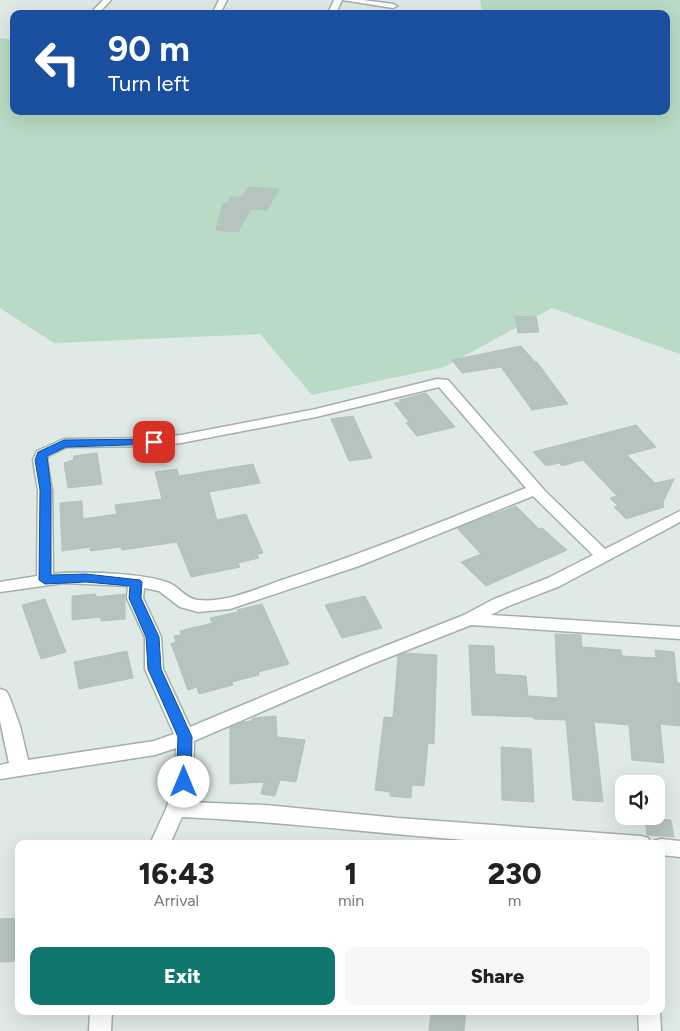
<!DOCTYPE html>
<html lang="en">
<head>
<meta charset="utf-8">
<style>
  :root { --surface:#fff; --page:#f6f6f6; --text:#222; --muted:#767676; --accent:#0f766e }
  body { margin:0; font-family:Figtree,sans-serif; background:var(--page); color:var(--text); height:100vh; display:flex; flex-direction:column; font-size:19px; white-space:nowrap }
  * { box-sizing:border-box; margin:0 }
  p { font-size:16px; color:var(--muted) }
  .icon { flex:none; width:28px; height:28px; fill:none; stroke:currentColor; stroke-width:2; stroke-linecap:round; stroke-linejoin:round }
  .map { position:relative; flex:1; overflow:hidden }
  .details { position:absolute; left:15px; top:840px; width:650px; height:175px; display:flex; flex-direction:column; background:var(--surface); border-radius:10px; box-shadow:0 5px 20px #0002 }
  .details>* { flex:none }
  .banner { position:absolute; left:10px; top:10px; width:660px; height:105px; border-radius:10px; box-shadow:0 5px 20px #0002; background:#1a4fa0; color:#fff; overflow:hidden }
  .buttons { position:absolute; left:615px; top:775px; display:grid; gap:10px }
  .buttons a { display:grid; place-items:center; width:50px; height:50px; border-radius:10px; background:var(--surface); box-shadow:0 5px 20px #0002; font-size:25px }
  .pin { position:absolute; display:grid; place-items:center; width:42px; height:42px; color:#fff; margin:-21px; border-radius:10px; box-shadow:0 2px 8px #0006 }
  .me { position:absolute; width:55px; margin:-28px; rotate:0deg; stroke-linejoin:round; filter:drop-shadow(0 0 4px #0008) }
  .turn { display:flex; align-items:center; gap:18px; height:105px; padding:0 15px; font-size:22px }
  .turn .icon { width:65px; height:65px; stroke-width:2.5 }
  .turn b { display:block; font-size:35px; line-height:42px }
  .eta { display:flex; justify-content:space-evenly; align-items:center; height:85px; text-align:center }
  .eta b { font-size:30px; font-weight:800; line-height:35px }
  .action { display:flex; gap:10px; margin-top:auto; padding:10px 15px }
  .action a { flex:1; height:58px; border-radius:10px; background:var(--accent); color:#fff; font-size:20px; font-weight:800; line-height:58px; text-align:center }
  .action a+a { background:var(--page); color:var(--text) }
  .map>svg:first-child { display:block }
  .green { fill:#b9dac4 }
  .building { fill:#b5c4bf; stroke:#b2c2bd }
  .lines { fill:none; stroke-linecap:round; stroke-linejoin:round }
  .street-casing { stroke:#a2b0ac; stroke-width:3 }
  .street { fill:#fff; fill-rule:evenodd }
  .route { fill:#1a73e8; stroke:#114b97 }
</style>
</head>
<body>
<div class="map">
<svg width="680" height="1031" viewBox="0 0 680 1031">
  <rect width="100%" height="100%" fill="#dfe9e5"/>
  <polygon class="green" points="480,0 680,0 680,354 552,308 444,367 312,395 260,334 54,343 0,308 0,38 14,40 14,111 666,111 666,14 483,14"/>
  <g class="building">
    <polygon points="249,187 279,189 267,210 251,209 238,232 216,230 223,203 229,203 230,197 241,197"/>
    <polygon points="515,316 536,317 539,332 518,333"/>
    <polygon points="521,346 535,362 537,362 568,404 532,410 501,367 462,373 452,360"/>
    <polygon points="426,393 455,427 417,436 406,423 409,422 394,403 401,402 399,400"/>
    <polygon points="353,416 372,458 349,461 331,419"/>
    <polygon points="636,425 656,447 627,455 655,483 674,479 663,502 664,507 626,519 614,507 618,506 610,498 617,496 583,460 562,466 559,463 546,466 533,452"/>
    <polygon points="97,453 102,484 68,488 64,463 73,460 74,456"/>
    <polygon points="253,464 260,483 209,492 217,520 246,514 263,553 257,554 259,558 238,563 240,567 191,577 177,542 122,550 121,547 90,551 90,547 62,551 60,503 82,501 83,519 117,514 115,505 162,499 155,472 177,469 179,476"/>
    <polygon points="516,506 539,529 542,528 567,550 486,586 461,562 481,554 457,528"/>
    <polygon points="96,594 96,597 125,594 125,619 101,621 101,617 72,620 72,596"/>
    <polygon points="365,596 382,628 342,638 325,605"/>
    <polygon points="45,599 66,652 41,659 22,605"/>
    <polygon points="262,604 289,664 258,672 259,675 232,682 233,685 199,694 197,687 188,690 171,644 176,642 174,636 181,635 180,631 212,623 210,618 238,612 237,610"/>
    <polygon points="555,634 581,635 582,647 621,650 622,656 656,658 655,650 674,652 677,683 680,683 680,726 660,724 664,763 632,760 629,725 594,722 603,802 573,800 566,720 534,719 534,717 472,715 469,645 494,646 495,674 526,676 528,696 558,698"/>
    <polygon points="127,651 133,678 79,689 74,662"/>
    <polygon points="405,653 437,655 434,744 428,743 424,786 412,785 411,798 390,796 390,792 375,790 384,717 393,718 398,656"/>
    <polygon points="276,716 277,737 305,740 296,782 280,780 275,796 261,794 264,782 230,784 230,727 243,722 251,721 253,718"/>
    <polygon points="501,747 531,749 534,802 502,800"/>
    <polygon points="645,818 671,820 674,837 647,835"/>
    <polygon points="19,918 19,961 0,962 0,919"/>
    <polygon points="431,1011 466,1011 464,1031 429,1031"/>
  </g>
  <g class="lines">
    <defs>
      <g id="street">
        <polygon points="103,0 111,0 98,14 90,14"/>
        <polygon points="219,0 227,0 220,14 212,14"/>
        <polygon points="334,0 363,0 393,4 397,6 393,8 342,0 337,11 333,13 329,11"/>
        <path d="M437 379 448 380 545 491 605 549 680 511V522L560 586 506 607 491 615 680 627V639L471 625 372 664 194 741 193 782 188 802 265 805 398 818 641 836 648 838 651 844C609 844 567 846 526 844 411 838 297 822 182 817L170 844H150L166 809 175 782 176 748 155 755 0 779V765L9 763 0 721V689L6 691 9 696 20 726 28 760 154 741 174 734 145 669V637L127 598 128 586 64 583 0 592V582L37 576 38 490 33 460 37 451 64 439 154 438 181 435 316 409ZM439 387 526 488C446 520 367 552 285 579 258 588 227 603 198 600 186 599 179 587 169 583 147 573 78 571 53 574L52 490 47 460 48 456 67 447 154 446 181 443 316 417ZM533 496 593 555 548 578 494 599 464 615 360 656 190 727 163 669 161 637 143 598 144 588 159 591 180 607 198 612 230 609 359 566Z"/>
        <polygon points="661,839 680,841 680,857 661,855 661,844 653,844 654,841"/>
        <polygon points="90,1011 112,1011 111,1031 89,1031"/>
        <polygon points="638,1011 660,1011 661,1031 639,1031"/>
      </g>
    </defs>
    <use href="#street" class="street-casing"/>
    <use href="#street" class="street"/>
  </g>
  <polygon class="route" points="154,439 159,442 158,444 66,447 47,456 51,490 51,575 86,574 140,580 142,582 141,598 159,637 161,669 192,737 191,782 189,787 184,788 179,787 176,782 178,737 148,669 146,637 129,598 130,586 86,582 45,584 39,580 40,490 35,460 38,452 64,440"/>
</svg>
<div class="buttons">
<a><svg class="icon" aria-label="sound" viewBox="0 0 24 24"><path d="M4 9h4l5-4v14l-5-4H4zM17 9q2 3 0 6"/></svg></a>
</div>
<div class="pin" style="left:154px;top:442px;background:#d93025"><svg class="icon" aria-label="arrive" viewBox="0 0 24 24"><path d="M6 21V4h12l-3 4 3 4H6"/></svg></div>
<svg class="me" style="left:184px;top:782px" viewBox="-20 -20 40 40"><circle r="19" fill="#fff"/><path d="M0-13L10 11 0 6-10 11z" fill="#1a73e8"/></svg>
<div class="banner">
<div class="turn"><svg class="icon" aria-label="left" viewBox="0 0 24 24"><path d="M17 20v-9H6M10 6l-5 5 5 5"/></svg><div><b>90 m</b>Turn left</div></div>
</div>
<section class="details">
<div class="eta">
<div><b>16:43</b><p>Arrival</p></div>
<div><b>1</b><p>min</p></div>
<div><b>230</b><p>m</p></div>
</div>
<div class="action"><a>Exit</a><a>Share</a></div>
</section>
</div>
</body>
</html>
